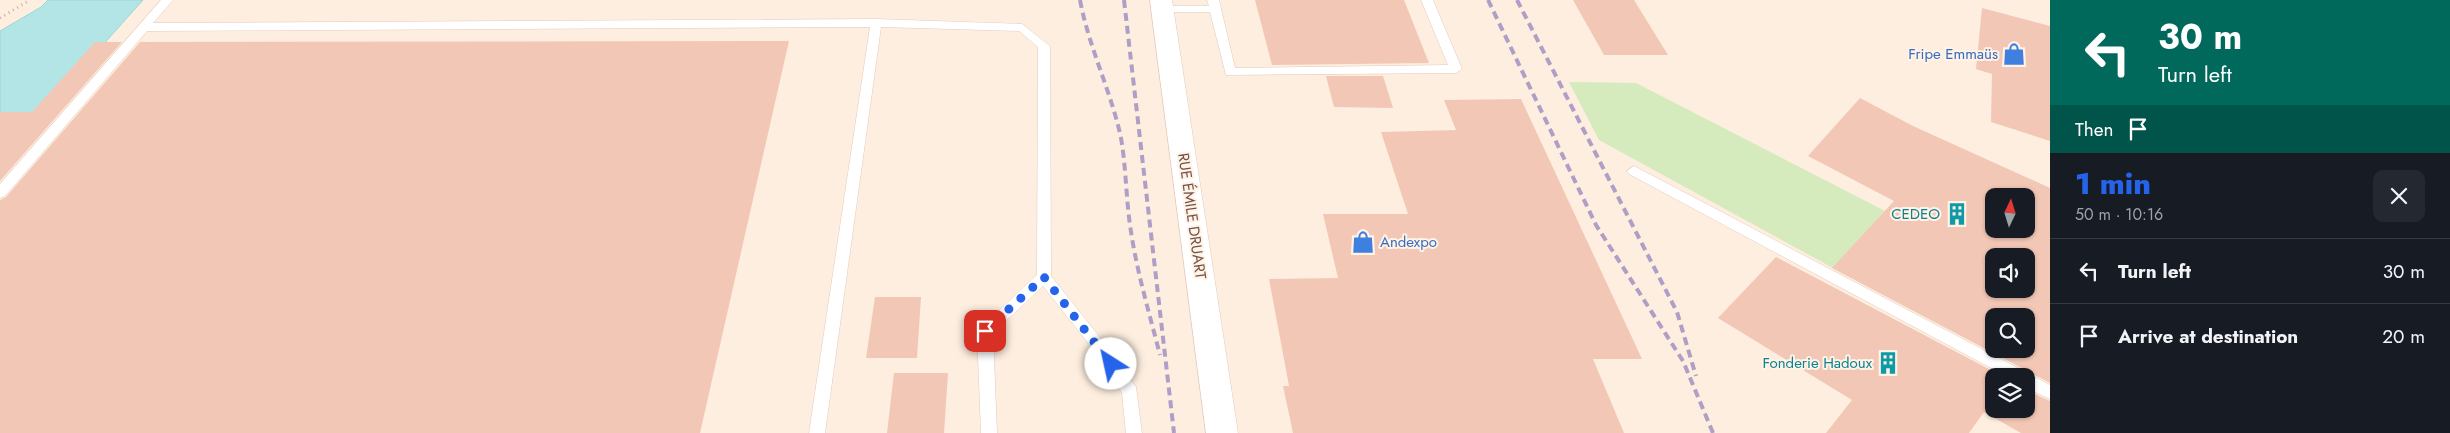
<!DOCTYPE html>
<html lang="en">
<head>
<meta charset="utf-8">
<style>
  :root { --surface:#171b24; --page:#242831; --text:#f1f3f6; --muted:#9ea1a6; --line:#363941; --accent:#2563eb }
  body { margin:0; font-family:Jost,sans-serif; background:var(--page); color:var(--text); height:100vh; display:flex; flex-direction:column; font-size:19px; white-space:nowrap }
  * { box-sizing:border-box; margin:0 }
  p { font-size:16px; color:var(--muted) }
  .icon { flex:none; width:28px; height:28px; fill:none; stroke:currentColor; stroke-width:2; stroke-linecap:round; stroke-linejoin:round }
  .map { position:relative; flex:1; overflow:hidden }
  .sheet { display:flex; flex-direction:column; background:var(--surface); width:400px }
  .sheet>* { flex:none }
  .banner { background:#00695c; color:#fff; overflow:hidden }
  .needle { width:32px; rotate:4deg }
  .controls { position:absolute; left:1985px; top:188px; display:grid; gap:10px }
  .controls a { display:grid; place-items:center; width:50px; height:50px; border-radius:10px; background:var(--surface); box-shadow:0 1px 4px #0004; font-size:25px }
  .pin { position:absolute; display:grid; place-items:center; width:42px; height:42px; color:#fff; margin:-21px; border-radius:10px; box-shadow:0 2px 8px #0006 }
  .me { position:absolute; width:55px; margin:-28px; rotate:325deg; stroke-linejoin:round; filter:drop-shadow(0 0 4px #0008) }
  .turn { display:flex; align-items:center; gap:18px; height:105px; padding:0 25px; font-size:22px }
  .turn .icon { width:65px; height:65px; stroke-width:2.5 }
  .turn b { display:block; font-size:35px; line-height:42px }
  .then { display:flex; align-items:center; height:48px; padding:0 25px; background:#0003; gap:10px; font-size:19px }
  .round { display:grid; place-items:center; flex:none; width:52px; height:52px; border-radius:10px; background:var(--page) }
  .overview { display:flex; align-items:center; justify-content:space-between; height:85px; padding:0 25px }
  h1 { font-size:30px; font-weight:800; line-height:38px; color:var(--accent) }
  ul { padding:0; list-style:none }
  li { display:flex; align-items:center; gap:15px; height:65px; padding:0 25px; border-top:1px solid var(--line) }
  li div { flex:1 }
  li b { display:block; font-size:19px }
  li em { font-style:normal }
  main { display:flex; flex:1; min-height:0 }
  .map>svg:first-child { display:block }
  .green { fill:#d5eabd }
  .water { fill:#b3e5e7; stroke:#99d7d9 }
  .building { fill:#f3c7b5; fill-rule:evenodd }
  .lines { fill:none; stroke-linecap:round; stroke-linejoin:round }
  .service-casing { stroke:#e3cabe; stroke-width:1 }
  .minor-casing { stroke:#e3cabe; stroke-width:1 }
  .path { stroke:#d8aa99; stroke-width:3; stroke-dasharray:1 4; stroke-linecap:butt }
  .service { fill:#fff; fill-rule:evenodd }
  .minor { fill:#fff; fill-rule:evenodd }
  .rail { stroke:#af9ec6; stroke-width:4; stroke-dasharray:8 5; stroke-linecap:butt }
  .route { stroke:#2563eb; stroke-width:9; stroke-dasharray:0 16.2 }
  .labels { text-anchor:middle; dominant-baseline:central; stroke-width:4; stroke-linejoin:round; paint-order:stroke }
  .shop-label { font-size:15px; fill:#366cbe; stroke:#fff2e6; text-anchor:end }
  .culture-label { font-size:15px; fill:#0d838f; stroke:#fff2e6; text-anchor:end }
  .street-label { font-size:15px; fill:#745146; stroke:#fff2e6 }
</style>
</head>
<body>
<main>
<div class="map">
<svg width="2050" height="433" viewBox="0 0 2050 433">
  <rect width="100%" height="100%" fill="#fdeedf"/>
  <polygon class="green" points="1569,82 1636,83 1885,211 1833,268 1599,140"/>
  <polygon class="water" points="48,0 143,0 0,160 0,31 41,7"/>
  <g class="building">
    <polygon points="1255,0 1404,0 1429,63 1272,65"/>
    <polygon points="1573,0 1634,0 1668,55 1604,55"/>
    <polygon points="1982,8 2050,26 2050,141 1991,122 1992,74 1976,69"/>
    <polygon points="789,41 700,433 0,433 0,200 6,197 140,42"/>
    <polygon points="95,42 122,42 0,181 0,112 32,112"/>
    <polygon points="1326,76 1383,76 1393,108 1334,107"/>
    <path d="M1860 98 1913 126 2050 188V383L1832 268 1894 201 1808 156ZM1994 196H2026V229H1994ZM1994 256H2026V289H1994ZM1994 316H2026V349H1994Z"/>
    <polygon points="1521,99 1642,359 1593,359 1624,433 1293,433 1283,386 1289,386 1269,279 1338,278 1323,214 1408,214 1381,132 1456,130 1444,100"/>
    <polygon points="1776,257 2002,376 1994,376 1994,409 2026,409 2026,390 2050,401 2050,433 2021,433 1984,412 1969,433 1826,433 1852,400 1718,318"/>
    <polygon points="875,297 921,297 917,358 866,358"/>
    <polygon points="894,373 948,373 944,433 887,433"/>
  </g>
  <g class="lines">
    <defs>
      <g id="service">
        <polygon points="161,0 173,0 153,23 876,19 1022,24 1050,46 1051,276 1106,345 1136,387 1142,433 1126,433 1122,393 1096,353 1043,286 993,333 997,433 981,433 977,331 1037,275 1038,47 1019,31 881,27 825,433 809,433 870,27 147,31 5,196 0,198 0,184"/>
        <polygon points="1207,0 1219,0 1235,68 1448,65 1421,0 1433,0 1462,69 1456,73 1226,75 1210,12 1162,12 1156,9 1162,6 1209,6"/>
        <polygon points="1634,166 2050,385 2050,399 2026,388 2026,376 2006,376 1629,174 1627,171"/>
      </g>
      <polygon id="minor" points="1150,0 1172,0 1238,433 1206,433"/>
    </defs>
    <use href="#service" class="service-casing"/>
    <use href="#minor" class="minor-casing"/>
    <polyline class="path" points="0,18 30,0"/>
    <use href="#service" class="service"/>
    <use href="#minor" class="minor"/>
    <g class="rail">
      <path d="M1080 0C1089 48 1111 91 1121 138 1126 167 1126 197 1130 225 1136 269 1149 312 1160 355"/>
      <polyline points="1124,0 1174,433"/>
      <polyline points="1488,0 1596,225 1683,361 1713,433"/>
      <polyline points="1517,0 1677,312 1696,376"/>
    </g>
  </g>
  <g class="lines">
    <polyline class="route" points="985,331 1044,277 1111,364"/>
  </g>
  <defs>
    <symbol id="shop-bare" viewBox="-9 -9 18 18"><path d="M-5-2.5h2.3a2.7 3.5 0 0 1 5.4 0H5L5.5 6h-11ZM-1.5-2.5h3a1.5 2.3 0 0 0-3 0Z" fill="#3f7fe0" stroke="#fff2e6" stroke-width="2.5" paint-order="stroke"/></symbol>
    <symbol id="building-bare" viewBox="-9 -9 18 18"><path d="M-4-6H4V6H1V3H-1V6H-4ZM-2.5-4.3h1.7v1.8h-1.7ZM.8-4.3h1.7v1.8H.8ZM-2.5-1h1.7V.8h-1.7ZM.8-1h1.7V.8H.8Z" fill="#0f9aa8" stroke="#fff2e6" stroke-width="2.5" paint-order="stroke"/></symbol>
  </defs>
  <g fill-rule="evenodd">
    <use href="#shop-bare" x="1998" y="38" width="32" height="32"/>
    <use href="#building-bare" x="1941" y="198" width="32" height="32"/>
    <use href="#shop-bare" x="1347" y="226" width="32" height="32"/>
    <use href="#building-bare" x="1872" y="347" width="32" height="32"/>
  </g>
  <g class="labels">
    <g class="shop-label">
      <text x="1998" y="54">Fripe Emmaüs</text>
      <text x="1380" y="242" text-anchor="start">Andexpo</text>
    </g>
    <g class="culture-label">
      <text x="1940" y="214">CEDEO</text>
      <text x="1872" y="363">Fonderie Hadoux</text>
    </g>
    <g class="street-label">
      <text transform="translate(1192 216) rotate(82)">RUE ÉMILE DRUART</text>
    </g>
  </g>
</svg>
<div class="controls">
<a><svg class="needle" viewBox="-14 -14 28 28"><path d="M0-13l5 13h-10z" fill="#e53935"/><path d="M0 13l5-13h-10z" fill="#9ea1a6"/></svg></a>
<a><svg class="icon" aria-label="sound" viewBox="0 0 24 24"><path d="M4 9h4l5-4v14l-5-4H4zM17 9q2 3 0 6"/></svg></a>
<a><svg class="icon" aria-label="search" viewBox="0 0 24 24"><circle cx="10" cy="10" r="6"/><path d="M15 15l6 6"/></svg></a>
<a><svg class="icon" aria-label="layers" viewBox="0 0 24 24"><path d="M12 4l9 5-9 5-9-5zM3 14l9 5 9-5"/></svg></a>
</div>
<div class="pin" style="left:985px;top:331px;background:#d93025"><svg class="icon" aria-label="arrive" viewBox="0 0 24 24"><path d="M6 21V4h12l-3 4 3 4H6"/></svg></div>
<svg class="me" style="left:1111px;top:364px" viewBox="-20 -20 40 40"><circle r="19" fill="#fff"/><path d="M0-13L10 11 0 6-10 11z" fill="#2563eb"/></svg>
</div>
<section class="sheet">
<div class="banner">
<div class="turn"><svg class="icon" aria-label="left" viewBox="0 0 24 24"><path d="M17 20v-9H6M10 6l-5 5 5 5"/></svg><div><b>30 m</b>Turn left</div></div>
<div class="then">Then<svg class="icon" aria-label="arrive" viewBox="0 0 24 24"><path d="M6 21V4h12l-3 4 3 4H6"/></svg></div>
</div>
<div class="overview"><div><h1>1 min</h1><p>50 m · 10:16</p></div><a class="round"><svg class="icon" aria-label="close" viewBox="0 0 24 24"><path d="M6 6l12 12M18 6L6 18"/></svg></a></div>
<ul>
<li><svg class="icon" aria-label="left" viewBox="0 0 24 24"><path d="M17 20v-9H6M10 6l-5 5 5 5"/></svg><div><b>Turn left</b></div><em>30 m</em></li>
<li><svg class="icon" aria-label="arrive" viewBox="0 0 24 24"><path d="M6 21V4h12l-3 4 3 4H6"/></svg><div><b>Arrive at destination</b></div><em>20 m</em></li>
</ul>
</section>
</main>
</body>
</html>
